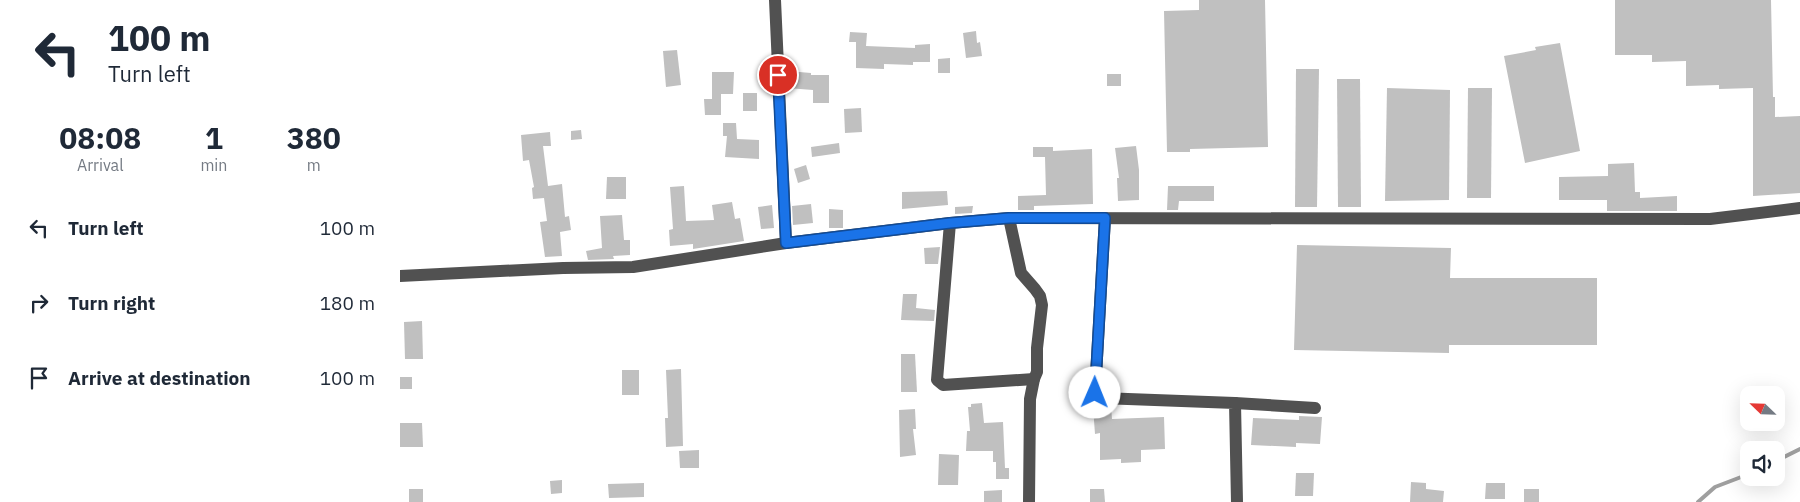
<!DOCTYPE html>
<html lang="en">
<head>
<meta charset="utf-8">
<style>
  :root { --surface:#fff; --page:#f2f2f3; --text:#1f2937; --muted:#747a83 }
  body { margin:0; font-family:"IBM Plex Sans",sans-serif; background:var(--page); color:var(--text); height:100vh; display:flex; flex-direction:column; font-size:19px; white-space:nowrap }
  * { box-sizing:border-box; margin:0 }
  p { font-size:16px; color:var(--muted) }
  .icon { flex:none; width:28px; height:28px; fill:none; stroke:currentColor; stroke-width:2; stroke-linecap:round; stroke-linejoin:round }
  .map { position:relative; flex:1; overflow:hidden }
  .drawer { display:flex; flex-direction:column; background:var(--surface); width:400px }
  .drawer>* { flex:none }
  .hud { background:#fff; color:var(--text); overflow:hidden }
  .needle { width:32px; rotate:293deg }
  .controls { position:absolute; left:1340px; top:386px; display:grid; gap:10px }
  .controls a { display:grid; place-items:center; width:45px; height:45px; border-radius:10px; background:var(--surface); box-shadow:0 5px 20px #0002; font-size:25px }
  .pin { position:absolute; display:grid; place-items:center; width:42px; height:42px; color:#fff; margin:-21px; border:2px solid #fff; border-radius:50%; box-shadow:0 1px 5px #0007 }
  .me { position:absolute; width:55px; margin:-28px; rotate:1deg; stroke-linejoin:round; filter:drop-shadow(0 0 4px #0008) }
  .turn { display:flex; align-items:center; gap:18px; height:105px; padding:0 25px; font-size:22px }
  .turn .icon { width:65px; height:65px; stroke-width:2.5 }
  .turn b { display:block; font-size:35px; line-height:42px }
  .eta { display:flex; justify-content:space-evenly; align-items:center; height:85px; text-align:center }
  .eta b { font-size:30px; font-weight:800; line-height:35px }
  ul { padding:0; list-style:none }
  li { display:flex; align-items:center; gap:15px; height:75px; padding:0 25px }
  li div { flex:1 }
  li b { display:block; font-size:19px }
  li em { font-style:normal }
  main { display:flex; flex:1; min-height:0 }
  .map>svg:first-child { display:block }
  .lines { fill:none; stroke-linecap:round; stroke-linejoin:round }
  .stream { stroke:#9f9f9f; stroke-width:4 }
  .building { fill:#c0c0c0 }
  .minor { stroke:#515151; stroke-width:12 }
  .route-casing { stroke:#114b97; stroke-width:12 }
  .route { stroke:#1a73e8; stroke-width:9 }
</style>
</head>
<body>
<main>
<section class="drawer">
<div class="hud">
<div class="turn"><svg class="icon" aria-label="left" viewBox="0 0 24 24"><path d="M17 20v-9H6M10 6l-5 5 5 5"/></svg><div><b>100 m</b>Turn left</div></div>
</div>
<div class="eta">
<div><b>08:08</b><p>Arrival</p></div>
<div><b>1</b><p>min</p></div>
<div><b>380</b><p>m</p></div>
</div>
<ul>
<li><svg class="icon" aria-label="left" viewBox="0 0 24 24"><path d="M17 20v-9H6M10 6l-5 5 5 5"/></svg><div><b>Turn left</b></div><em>100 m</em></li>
<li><svg class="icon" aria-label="right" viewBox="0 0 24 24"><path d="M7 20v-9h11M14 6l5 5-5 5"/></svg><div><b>Turn right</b></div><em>180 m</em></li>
<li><svg class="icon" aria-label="arrive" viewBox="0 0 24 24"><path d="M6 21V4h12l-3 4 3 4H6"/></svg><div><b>Arrive at destination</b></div><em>100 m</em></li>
</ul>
</section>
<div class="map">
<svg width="1400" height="502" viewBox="0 0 1400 502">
  <rect width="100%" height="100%" fill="#fff"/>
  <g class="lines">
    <g class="stream">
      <polyline points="1376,461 1400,449"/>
      <polyline points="1298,502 1315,487 1349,474"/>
    </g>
  </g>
  <g class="building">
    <polygon points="799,0 865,0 868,147 790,149 790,152 767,152 764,11 799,10"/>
    <polygon points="1215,0 1371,0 1373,97 1375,97 1375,117 1400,116 1400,193 1353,196 1353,88 1319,89 1319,85 1286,86 1286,61 1252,62 1252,55 1215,55"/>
    <polygon points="576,31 577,43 580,42 582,56 566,58 563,33"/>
    <polygon points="450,32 467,33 466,46 515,48 515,45 530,44 530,62 513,62 513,65 484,64 484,69 456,68 456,42 449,42"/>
    <polygon points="1160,43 1180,151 1125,163 1104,56 1136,50 1135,47"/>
    <polygon points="277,50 281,85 266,87 263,51"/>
    <polygon points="550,58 550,73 538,73 538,59"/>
    <polygon points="896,69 919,69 917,207 895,207"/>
    <polygon points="388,71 411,73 411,75 429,75 429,103 413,103 413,90 387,88"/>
    <polygon points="312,72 334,72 333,94 321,94 321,115 305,115 304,99 312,99"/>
    <rect x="707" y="74" width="14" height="12"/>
    <polygon points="937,79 960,79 961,207 938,207"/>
    <polygon points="987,88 1050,90 1049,200 985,201"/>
    <polygon points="1068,88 1092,88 1091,198 1067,198"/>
    <rect x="343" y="93" width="14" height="18"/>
    <polygon points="461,108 462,132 445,133 444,109"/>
    <polygon points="323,123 336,123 337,139 359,140 359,159 325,157 327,136 323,136"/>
    <polygon points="181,130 182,139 171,140 171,131"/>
    <polygon points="150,132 151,146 143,146 148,186 162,184 165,217 169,216 171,230 160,232 162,256 145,257 140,222 147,221 144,198 133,199 132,188 134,187 129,160 123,161 121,135"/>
    <polygon points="439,143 440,153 412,157 411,147"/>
    <polygon points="736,146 739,170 739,200 718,201 717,178 719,178 715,148"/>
    <polygon points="633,147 653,147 653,151 692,149 693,204 634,206 634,210 618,210 618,196 646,195 645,157 633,157"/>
    <polygon points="1234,163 1235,192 1240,192 1240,198 1277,196 1277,211 1207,211 1207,200 1159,200 1159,177 1208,176 1208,164"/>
    <polygon points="406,165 410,179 398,183 394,169"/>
    <polygon points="207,177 226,177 226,199 206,199"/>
    <polygon points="284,186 286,221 314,220 312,205 332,202 335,219 340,218 344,241 293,249 293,244 270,246 269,230 273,229 270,187"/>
    <polygon points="768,186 814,186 814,201 779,201 778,210 767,210"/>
    <polygon points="547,191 548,205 502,209 502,192"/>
    <polygon points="411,204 413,223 393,225 392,206"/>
    <polygon points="372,205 374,228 361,229 358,207"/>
    <polygon points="573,206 572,213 555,214 555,207"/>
    <polygon points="429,209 443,210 443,228 429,228"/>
    <polygon points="222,215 224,240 230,240 230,255 213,256 214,259 188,260 186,251 202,248 200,216"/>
    <polygon points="897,245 1051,248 1050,278 1197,278 1197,345 1049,345 1049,353 894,350"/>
    <polygon points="540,247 538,264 525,264 524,248"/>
    <polygon points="503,294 517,294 516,308 535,310 534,321 501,320"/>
    <polygon points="22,321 23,359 5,359 4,322"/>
    <polygon points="501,354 515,354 517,392 501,392"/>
    <polygon points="281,369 283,446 266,447 265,418 268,418 266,370"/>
    <rect x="222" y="370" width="17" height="25"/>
    <rect x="0" y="377" width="12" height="12"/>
    <polygon points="582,403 584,423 603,422 605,468 609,468 609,479 596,479 596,462 593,462 593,451 566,451 567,431 570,431 568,407 571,407 571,404"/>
    <polygon points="711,406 712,419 764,417 765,449 741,450 741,462 721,463 721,459 700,460 700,433 695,434 693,407"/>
    <polygon points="515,409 516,429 513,429 516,455 500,457 499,410"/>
    <polygon points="899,416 922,417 920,444 896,443 896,447 851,445 853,418 899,420"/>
    <polygon points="0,423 22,423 23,447 0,447"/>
    <polygon points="299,450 299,468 280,468 279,451"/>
    <polygon points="539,454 559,455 558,485 538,485"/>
    <polygon points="896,473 914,473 913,496 895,496"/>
    <polygon points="162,480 162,493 151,494 150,481"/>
    <polygon points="1011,482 1026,483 1026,489 1044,491 1043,502 1010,502"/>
    <polygon points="244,483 244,497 209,498 208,484"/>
    <polygon points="1086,483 1105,483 1105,499 1085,499"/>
    <rect x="9" y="489" width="14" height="13"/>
    <polygon points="690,489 704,489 705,502 690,502"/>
    <rect x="1124" y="489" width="15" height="13"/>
    <polygon points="602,490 602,502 584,502 584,491"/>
  </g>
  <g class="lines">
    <g class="minor">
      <polyline points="375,0 386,243"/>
      <polyline points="609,218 621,273 635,289 640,296 642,305 637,348 637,372 634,379 630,399 629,502"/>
      <polyline points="705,218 695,393 701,398 835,403 837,502"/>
      <polyline points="550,223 537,380 543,385 634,379"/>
      <polyline points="0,276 163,268 233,267 386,243 550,223 609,218 1310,219 1400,208"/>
      <polyline points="835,403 915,408"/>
    </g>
  </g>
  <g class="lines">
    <defs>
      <polyline id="route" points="378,75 386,243 550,223 609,218 705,218 695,393"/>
    </defs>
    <use href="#route" class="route-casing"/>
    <use href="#route" class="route"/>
  </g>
</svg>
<div class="controls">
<a><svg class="needle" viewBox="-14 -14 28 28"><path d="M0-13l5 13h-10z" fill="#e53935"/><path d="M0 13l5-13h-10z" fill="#747a83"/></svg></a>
<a><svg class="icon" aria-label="sound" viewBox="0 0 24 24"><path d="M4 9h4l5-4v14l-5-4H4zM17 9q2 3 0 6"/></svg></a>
</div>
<div class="pin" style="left:378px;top:75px;background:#d93025"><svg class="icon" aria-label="arrive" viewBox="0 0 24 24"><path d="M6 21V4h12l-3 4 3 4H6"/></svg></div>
<svg class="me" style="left:695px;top:393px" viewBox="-20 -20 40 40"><circle r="19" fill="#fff"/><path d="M0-13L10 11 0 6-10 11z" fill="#1a73e8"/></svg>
</div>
</main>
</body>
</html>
